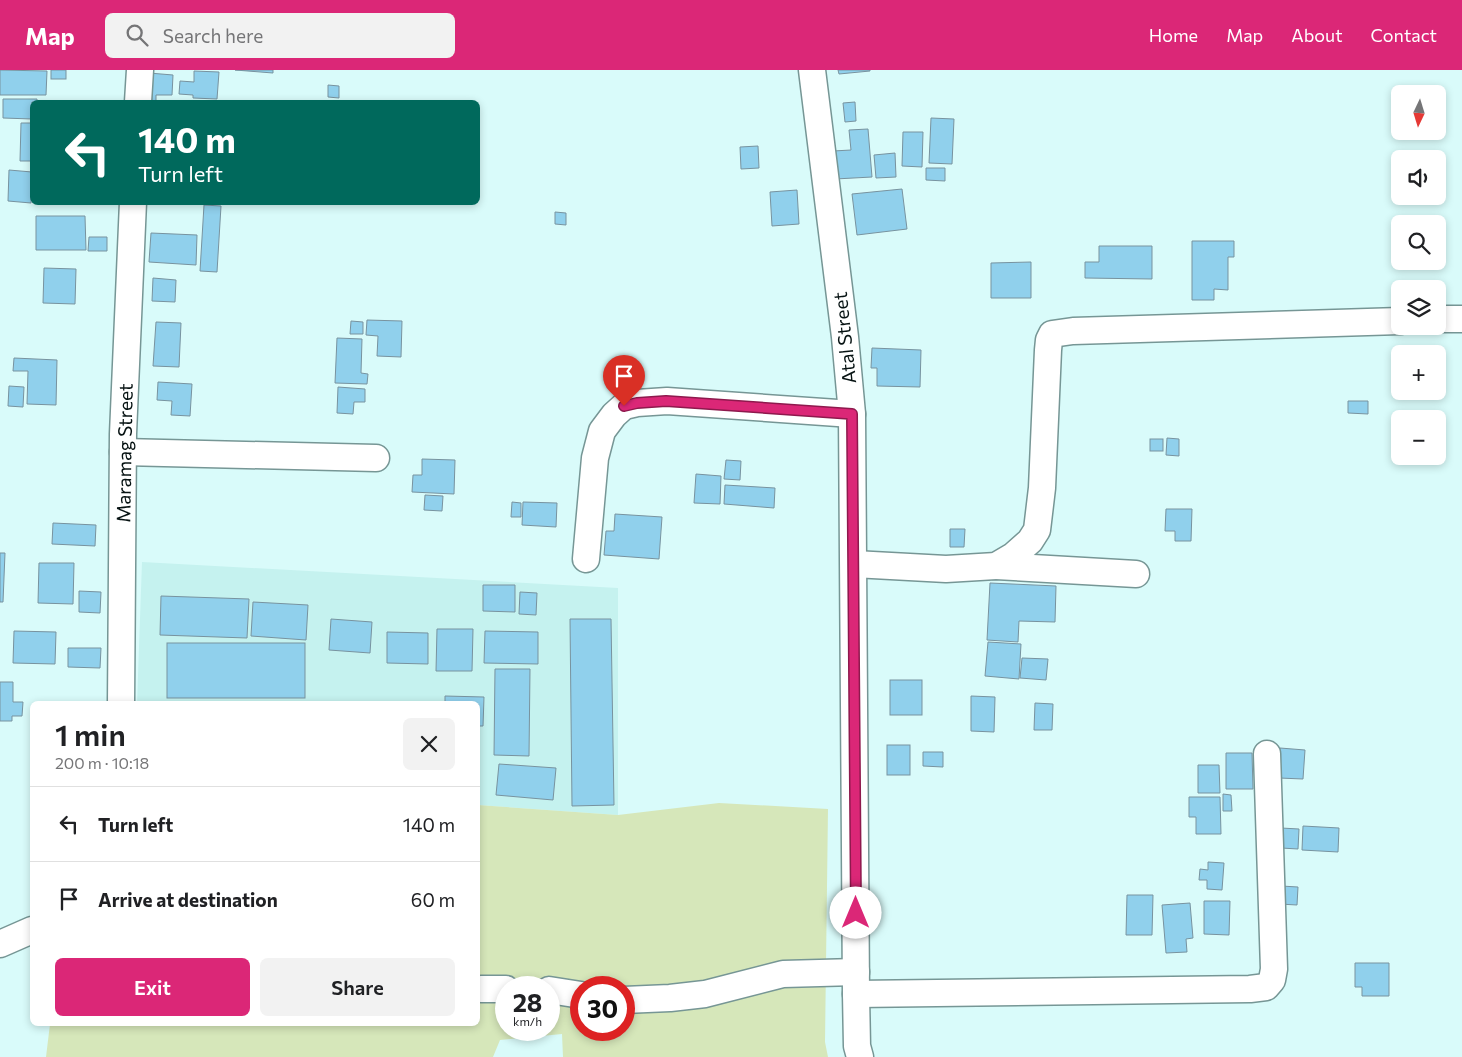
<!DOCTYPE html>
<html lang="en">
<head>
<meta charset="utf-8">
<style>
  :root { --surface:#fff; --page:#f2f2f2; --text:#202124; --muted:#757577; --line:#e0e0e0; --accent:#db2777 }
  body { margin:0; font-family:Commissioner,sans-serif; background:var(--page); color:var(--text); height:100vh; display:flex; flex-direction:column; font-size:19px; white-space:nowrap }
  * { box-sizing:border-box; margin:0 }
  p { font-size:16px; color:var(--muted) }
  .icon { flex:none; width:28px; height:28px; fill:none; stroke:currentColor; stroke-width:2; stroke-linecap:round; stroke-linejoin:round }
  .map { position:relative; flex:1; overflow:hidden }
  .panel { position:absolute; left:30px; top:631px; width:450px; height:325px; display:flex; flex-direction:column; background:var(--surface); border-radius:8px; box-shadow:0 2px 8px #0003 }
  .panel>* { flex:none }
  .guide { position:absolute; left:30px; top:30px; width:450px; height:105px; border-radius:8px; box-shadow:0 2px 8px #0003; background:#00695c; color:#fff; overflow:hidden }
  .needle { width:32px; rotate:184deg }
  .tools { position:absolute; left:1391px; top:15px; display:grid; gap:10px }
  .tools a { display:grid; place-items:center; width:55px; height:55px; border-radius:8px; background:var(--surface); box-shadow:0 2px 8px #0003; font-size:25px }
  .speed { position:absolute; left:495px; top:906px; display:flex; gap:10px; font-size:25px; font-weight:700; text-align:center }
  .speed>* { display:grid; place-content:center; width:65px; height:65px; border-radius:50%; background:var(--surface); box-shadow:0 2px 8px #0003; line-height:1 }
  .speed small { font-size:12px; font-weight:400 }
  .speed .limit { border:8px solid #d22; background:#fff; color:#111 }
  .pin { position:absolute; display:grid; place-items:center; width:42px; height:42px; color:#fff; margin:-51px -21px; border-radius:50% 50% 50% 0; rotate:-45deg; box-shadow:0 0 5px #0007 }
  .pin .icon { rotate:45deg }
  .me { position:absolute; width:55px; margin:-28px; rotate:0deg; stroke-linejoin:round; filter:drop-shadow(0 0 4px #0008) }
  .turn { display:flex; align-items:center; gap:18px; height:105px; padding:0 25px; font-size:22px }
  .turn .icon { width:65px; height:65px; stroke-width:2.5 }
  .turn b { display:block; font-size:35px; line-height:42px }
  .round { display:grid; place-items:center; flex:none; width:52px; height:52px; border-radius:8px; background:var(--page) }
  .headline { display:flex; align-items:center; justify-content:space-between; height:85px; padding:0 25px }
  h1 { font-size:30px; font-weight:600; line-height:38px }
  .primary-button { display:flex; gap:10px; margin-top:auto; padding:10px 25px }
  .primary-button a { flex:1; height:58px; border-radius:8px; background:var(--accent); color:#fff; font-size:20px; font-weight:600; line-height:58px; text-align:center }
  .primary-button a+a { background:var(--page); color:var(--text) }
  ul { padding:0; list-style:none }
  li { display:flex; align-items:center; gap:15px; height:75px; padding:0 25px; border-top:1px solid var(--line) }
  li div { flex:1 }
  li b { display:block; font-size:19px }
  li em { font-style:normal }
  header { display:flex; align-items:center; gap:30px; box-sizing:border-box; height:70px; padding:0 25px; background:var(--accent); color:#fff }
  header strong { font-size:24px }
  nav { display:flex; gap:28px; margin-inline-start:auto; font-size:18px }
  .search { width:350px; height:45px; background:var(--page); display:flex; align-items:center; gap:12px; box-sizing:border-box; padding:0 18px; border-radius:8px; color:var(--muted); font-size:19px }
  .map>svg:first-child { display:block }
  .built { fill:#c5f2ef }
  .green { fill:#d6e7ba; fill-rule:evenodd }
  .building { fill:#90d0ec; stroke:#78939f }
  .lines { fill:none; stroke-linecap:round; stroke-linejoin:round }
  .minor-casing { stroke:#769695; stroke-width:29 }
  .minor { stroke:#fff; stroke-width:26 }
  .route-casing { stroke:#8e194d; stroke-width:12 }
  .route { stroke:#db2777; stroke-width:9 }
  .labels { text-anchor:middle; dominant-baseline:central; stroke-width:4.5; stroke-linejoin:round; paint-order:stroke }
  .street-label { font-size:19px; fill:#061212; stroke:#fff }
</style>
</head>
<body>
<header>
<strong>Map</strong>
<div class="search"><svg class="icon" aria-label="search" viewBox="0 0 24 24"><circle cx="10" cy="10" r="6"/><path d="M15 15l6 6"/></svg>Search here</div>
<nav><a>Home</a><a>Map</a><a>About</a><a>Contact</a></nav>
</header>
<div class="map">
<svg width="1462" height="987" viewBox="0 0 1462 987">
  <rect width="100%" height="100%" fill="#d9fbfa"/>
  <polygon class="built" points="142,492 618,518 618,745 478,735 478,634 137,634"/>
  <path class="green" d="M719 733 828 739 825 972 828 987H563L562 964 500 970 493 987H46L50 954H478V735L618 745ZM506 918H549V960H506ZM581 918H624V960H581Z"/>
  <g class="building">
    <polygon points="0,0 47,1 46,25 0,25"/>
    <rect x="51" y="0" width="15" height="9"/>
    <polygon points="235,0 273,0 273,3"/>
    <polygon points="838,0 870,0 870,1 839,4"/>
    <polygon points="194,1 219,2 217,29 193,28 193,25 179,24 180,11 194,12"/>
    <polygon points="149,3 173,5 172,25 156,25 156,32 141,31"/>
    <polygon points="328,15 339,16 339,28 328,27"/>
    <polygon points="3,29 37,29 37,32 32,32 32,49 3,48"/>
    <polygon points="855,32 856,51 845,52 843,33"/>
    <polygon points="931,48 954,49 952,94 929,93"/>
    <polygon points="21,53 32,53 32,91 20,91"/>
    <polygon points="868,59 872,107 835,109 833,81 851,80 849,60"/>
    <polygon points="903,62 923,62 922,97 902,96"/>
    <polygon points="758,76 759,98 741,99 740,77"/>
    <polygon points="895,83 896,107 876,108 874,85"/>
    <polygon points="926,98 945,98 945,111 926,110"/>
    <polygon points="9,100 32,102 31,133 8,131"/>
    <polygon points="902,119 907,159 857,165 852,124"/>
    <polygon points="797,120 799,154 772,156 770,122"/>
    <polygon points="204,135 221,136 217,202 200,201"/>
    <polygon points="555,142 566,143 566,155 555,154"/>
    <polygon points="36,146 85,146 86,180 36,180"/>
    <polygon points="151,163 197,165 196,195 149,192"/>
    <polygon points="89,167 107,167 107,181 88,181"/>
    <polygon points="1192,171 1234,171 1234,187 1228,187 1228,220 1214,219 1214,230 1192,230"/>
    <polygon points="1099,176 1152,176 1152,209 1085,208 1085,192 1099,192"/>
    <polygon points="1031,192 1031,228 991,228 991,193"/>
    <polygon points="44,198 76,199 75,234 43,233"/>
    <polygon points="153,208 176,210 175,232 152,231"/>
    <polygon points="367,250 402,251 401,287 377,286 378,266 366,265"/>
    <polygon points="351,251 363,252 363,264 350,264"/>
    <polygon points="156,252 181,253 179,297 153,296"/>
    <polygon points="337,268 362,269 361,303 368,304 367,314 335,313"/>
    <polygon points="872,278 921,280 920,317 877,316 877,298 871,298"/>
    <polygon points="14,288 57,290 56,335 27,334 28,301 13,301"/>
    <polygon points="158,312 192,314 190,346 171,345 172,331 157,330"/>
    <polygon points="9,316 24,317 23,337 8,336"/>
    <polygon points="338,317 365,319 365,332 354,332 353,344 337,343"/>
    <polygon points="1348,331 1368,331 1368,344 1348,343"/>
    <polygon points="1167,368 1179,369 1179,386 1166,385"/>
    <rect x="1150" y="369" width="13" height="12"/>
    <polygon points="422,389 455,390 454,424 412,422 413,405 422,405"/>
    <polygon points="726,390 741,391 740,410 724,409"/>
    <polygon points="696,404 721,406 720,434 694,433"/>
    <polygon points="725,415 775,418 774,438 724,434"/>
    <polygon points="425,425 443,426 442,441 424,440"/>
    <polygon points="512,432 521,433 521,447 511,447"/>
    <polygon points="523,432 557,433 556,457 522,455"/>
    <polygon points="1166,439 1192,439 1191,471 1175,471 1175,461 1165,461"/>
    <polygon points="615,444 662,447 659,489 604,485 606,461 614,461"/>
    <polygon points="53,453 96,455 95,476 52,474"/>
    <polygon points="950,459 965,459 964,477 950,477"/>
    <polygon points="0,483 5,483 3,532 0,532"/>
    <polygon points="39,493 74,493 73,534 38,533"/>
    <polygon points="990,513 1056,516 1055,552 1019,551 1018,572 987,570"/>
    <polygon points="483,515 515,515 515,542 483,541"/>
    <polygon points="79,521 101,522 100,543 79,542"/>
    <polygon points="520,522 537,523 536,545 519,544"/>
    <polygon points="161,526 249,529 247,568 160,565"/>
    <polygon points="253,532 308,535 306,570 251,566"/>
    <polygon points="331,549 372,552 370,583 329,580"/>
    <polygon points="570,549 611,549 614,735 572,736"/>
    <polygon points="437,559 473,559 472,601 436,601"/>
    <polygon points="14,561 56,562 55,594 13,593"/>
    <polygon points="485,561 538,562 538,594 484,593"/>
    <polygon points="387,562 428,563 428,594 387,593"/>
    <polygon points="988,572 1021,574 1019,609 985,606"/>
    <rect x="167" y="573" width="138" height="55"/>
    <polygon points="68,578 101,578 100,598 68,597"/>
    <polygon points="1022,588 1048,589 1046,610 1020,608"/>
    <polygon points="495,599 530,599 529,686 494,685"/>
    <rect x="890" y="610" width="32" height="35"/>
    <polygon points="0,612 13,612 13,632 23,632 22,646 12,646 12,651 0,651"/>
    <polygon points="445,626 484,627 483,656 478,656 478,634 445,634"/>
    <polygon points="971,626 995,627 994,662 971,661"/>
    <polygon points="1035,633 1053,634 1052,660 1034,660"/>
    <rect x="887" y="675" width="23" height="30"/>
    <polygon points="1280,678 1305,680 1303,709 1279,708"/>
    <polygon points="923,682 943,682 943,697 923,696"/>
    <polygon points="1226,683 1252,683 1253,719 1226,719"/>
    <polygon points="499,694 556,698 553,730 496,725"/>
    <polygon points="1198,695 1219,695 1220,723 1198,723"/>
    <polygon points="1223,724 1231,725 1232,741 1223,741"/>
    <polygon points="1189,727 1220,727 1221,764 1196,764 1196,747 1189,747"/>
    <polygon points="1303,756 1339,758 1338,782 1302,780"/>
    <polygon points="1281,758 1299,759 1298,779 1281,778"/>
    <polygon points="1208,792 1224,793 1222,820 1207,819 1207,810 1199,810 1200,799 1208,800"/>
    <polygon points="1281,816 1298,817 1297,835 1279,834"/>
    <polygon points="1127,825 1153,825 1152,865 1126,865"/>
    <polygon points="1204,831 1230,831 1229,865 1204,864"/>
    <polygon points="1190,833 1193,868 1186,869 1187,882 1166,883 1162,835"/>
    <polygon points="1355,893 1389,893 1389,926 1362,926 1362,917 1355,917"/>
  </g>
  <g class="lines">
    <defs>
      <g id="minor">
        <polyline points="812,0 845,267 852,344 856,924 857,976 860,987"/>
        <polyline points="138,32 140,0"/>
        <polyline points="1438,249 1462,249"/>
        <polyline points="123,382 376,388"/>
        <polyline points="586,489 595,388 602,361 614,345 624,336 637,333 667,331 852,344"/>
        <polyline points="854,494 946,499 996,496 1013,486 1030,471 1037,460 1042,418 1048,280 1049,270 1052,264 1073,261 1400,251"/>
        <polyline points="996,496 1136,504"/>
        <polyline points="121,634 123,364 133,132"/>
        <polyline points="0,874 32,860"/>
        <polyline points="481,919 506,919"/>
        <polyline points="549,920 581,925"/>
        <polyline points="856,924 1250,919 1266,917 1272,910 1274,899 1267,684"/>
        <polyline points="624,930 670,928 705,924 783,904 856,902"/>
      </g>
    </defs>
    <use href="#minor" class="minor-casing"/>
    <use href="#minor" class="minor"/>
  </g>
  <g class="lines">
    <defs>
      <polyline id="route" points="624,336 637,333 666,331 852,344 856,843"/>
    </defs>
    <use href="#route" class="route-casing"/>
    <use href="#route" class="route"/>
  </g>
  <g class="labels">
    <g class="street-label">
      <text transform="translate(844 268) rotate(-96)">Atal Street</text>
      <text transform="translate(124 383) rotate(-89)">Maramag Street</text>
    </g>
  </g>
</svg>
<div class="tools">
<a><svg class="needle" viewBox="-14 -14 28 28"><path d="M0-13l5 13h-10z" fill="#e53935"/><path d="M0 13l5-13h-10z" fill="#757577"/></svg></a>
<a><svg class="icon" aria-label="sound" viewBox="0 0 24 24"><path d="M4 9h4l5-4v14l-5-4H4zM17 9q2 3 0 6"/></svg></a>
<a><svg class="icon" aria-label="search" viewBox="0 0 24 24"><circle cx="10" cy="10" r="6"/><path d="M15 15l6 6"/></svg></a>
<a><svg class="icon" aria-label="layers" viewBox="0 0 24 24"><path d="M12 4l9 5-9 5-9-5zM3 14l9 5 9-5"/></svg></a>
<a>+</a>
<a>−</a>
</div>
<div class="speed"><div>28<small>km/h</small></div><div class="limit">30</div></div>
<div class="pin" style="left:624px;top:336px;background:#d93025"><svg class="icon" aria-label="arrive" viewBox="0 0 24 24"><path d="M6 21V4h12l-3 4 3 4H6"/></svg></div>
<svg class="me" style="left:856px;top:843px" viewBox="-20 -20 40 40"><circle r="19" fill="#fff"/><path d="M0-13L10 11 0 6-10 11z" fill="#db2777"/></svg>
<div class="guide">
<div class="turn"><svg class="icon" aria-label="left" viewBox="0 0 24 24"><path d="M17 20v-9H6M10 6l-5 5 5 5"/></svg><div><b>140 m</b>Turn left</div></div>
</div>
<section class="panel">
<div class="headline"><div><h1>1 min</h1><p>200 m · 10:18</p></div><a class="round"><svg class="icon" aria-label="close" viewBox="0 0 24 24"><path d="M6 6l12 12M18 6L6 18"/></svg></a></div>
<ul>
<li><svg class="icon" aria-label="left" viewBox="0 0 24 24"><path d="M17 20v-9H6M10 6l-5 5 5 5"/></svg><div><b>Turn left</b></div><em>140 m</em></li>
<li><svg class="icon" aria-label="arrive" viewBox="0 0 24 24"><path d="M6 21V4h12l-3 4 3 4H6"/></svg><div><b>Arrive at destination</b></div><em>60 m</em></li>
</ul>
<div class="primary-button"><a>Exit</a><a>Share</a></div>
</section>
</div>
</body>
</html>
